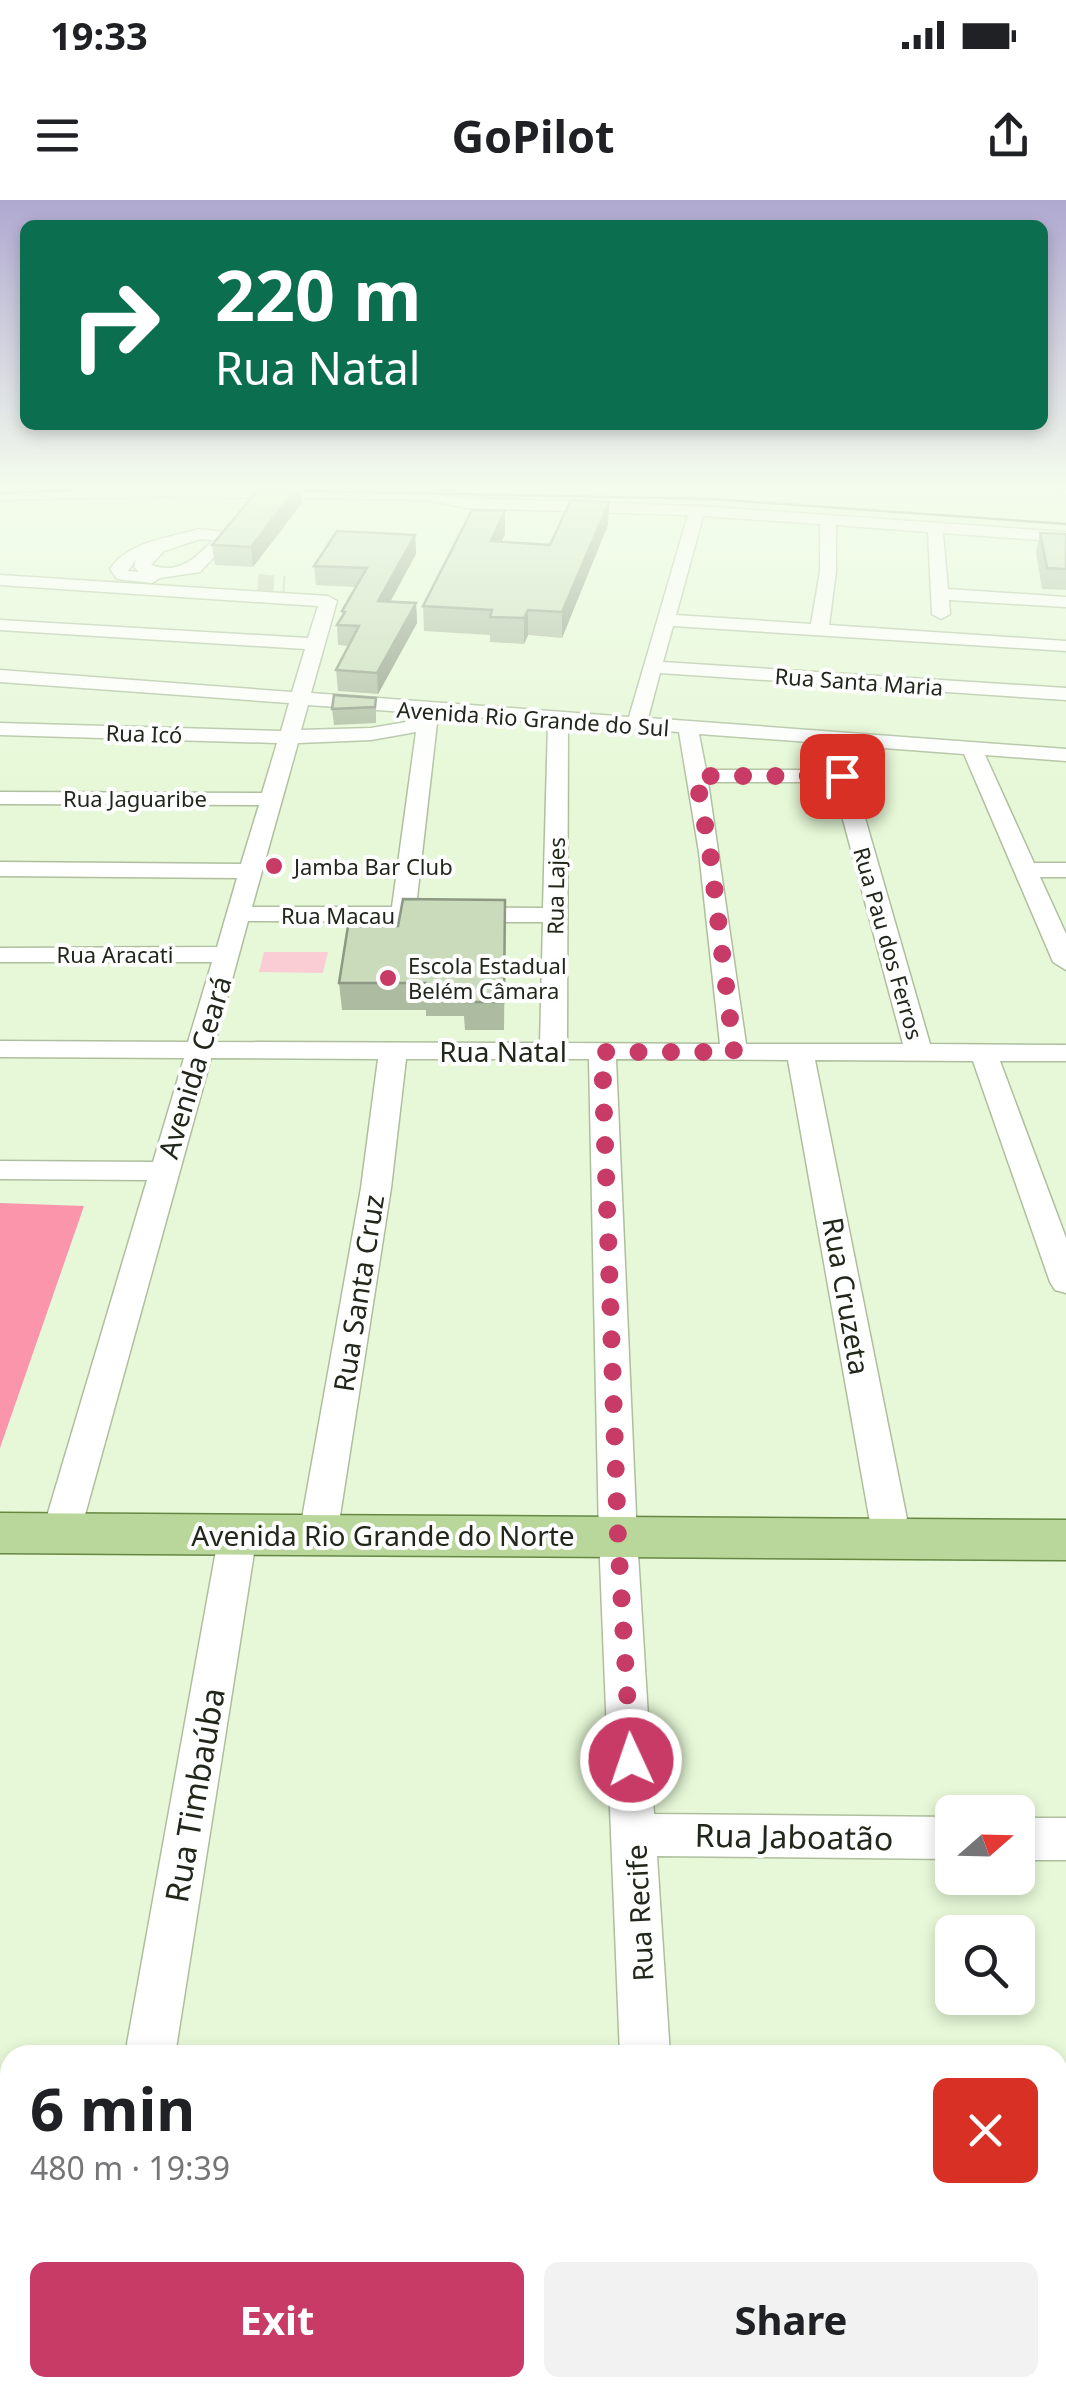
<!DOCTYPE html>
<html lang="en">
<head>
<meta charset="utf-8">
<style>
  :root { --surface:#fff; --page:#f2f2f2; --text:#202124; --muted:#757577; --accent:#c83b67 }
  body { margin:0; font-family:"Noto Sans",sans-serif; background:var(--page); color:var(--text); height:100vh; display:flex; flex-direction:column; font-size:38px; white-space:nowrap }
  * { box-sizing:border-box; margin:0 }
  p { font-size:32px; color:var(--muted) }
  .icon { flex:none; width:55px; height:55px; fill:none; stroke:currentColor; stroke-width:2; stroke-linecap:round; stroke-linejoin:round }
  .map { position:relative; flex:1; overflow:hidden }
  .drawer { position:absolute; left:0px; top:1845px; width:1068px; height:352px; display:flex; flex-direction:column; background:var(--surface); border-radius:30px 30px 0 0; box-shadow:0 5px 15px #0003 }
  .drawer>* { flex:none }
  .top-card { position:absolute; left:20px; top:20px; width:1028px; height:210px; border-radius:15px; box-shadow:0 5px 15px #0003; background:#0b6e4f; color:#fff; overflow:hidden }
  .needle { width:65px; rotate:70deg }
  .buttons { position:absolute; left:935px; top:1595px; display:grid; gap:20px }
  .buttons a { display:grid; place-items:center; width:100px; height:100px; border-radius:15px; background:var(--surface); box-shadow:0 5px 15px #0003; font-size:50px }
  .pin { position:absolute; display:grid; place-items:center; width:85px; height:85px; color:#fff; margin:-42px; border-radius:20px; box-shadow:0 5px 15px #0006 }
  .me { position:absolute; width:110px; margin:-55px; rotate:357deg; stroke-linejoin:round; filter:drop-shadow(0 0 8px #0008) }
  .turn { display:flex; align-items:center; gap:35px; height:210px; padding:0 30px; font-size:45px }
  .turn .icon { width:130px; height:130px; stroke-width:2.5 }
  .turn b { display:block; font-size:70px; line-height:85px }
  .round { display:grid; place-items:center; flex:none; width:105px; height:105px; border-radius:15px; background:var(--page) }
  .headline { display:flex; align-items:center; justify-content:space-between; height:170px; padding:0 30px }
  h1 { font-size:60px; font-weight:700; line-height:75px }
  .action { display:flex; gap:20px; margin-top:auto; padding:20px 30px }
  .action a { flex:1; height:115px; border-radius:15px; background:var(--accent); color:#fff; font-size:40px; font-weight:700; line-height:115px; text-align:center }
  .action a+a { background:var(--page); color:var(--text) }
  .status { display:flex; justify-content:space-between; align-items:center; height:70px; padding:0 50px; background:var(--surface); direction:ltr }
  .status svg { height:28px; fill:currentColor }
  header { display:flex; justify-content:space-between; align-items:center; height:130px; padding:0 30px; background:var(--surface); font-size:45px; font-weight:700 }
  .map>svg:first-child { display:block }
  .green { fill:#facdd5 }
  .water { fill:#fa95ac }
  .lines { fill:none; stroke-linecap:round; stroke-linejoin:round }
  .minor-tunnel { stroke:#bfceb1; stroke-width:16; stroke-dasharray:16 9; stroke-linecap:butt }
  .minor-casing { stroke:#aebf9f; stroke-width:3 }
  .major-casing { stroke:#668843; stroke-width:3 }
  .minor { fill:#fff; fill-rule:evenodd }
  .major { fill:#b9d79b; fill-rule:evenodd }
  .tram { stroke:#656f5b; stroke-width:2.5 }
  .wall { fill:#adbca1 }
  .shaded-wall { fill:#8d9983 }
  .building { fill:#c9dbbb; stroke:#8d9983; stroke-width:2.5 }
  .route { stroke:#c83b67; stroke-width:18; stroke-dasharray:0 32.4 }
  .poi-dot { fill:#c83b67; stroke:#fefefe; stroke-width:4 }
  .labels { text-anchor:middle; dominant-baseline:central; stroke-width:8; stroke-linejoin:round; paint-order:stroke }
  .far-street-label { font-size:22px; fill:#21271b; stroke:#fefefe }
  .far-poi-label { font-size:22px; fill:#21271b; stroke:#fefefe; text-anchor:start }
  .street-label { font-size:28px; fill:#21271b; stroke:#fefefe }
  .near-street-label { font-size:32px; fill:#21271b; stroke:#fefefe }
</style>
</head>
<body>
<div class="status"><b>19:33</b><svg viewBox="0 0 49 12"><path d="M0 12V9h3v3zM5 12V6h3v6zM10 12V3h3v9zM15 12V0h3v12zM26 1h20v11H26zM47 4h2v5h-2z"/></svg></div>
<header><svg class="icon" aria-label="menu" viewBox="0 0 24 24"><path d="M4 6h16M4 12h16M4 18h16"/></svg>GoPilot<svg class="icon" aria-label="share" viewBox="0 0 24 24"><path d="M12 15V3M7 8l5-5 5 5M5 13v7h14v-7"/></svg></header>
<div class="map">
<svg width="1066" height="2197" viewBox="0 0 1066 2197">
  <rect width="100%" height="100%" fill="#e6f8d7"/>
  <polygon class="green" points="264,752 328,752 323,773 259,772"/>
  <polygon class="water" points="0,1003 84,1006 0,1248"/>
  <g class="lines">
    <polyline class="minor-tunnel" points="258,382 285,384"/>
    <defs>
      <g id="minor">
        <path d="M433 290 443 296 466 298 697 306 1066 332V342L943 333 948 389 1066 397V407L949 400 950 414 941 419 932 414 928 332 836 325V372L829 425 1066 441V451L673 426 663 462 1066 488V500L660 473 648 518 1066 549V561L985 555 1034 663H1066V677H1040L1066 734V770L1053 762 964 554 844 545 930 844 1066 845V861H1000L1066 1038V1093L1055 1090 1050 1082 973 861 815 860 911 1339 905 1350 892 1354 879 1350 873 1339 788 860 616 859 637 1337 654 1614 952 1617V1659L657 1656 670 1855H620L599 1337 589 859H406L391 988 337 1335 331 1346 318 1350 305 1346 299 1335 361 988 378 859 211 858 80 1333 74 1344 61 1348 48 1344 42 1333 147 980 0 979V961L153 962 184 858 0 857V841L188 842 212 762H0V748L217 747 237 678 0 676V662L241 664 259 605 0 604V592L262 593 277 543 0 535V523L281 531 289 503 0 482V470L292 492 305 449 0 430V420L308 438 318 406 0 385V375L328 396 337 401 311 493 629 517 688 315 466 308 429 300 163 296 0 300V292ZM703 316 820 324V372L811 424 676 415ZM308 505 419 513 418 520 371 528 301 530ZM438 514 548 523 543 708 416 707ZM568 524 679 532 699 652 720 844 567 843ZM416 532 392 707H252L298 543 371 540ZM699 534 823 543 830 570H706ZM708 582H833L903 844H746ZM248 721 543 722 540 843 215 842Z"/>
        <polygon points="1058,290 1066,290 1066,295"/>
        <path d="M199 329 226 332 229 341 200 372 160 378 152 383 117 379 110 369C128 341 169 338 199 329ZM200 339 213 340C195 359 178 375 151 365L164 351ZM136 359 134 367 139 372 128 371Z"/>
        <polygon points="238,1319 251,1323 257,1334 175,1855 125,1855 219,1334 225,1323"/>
        <rect x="1018" y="1618" width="48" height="42"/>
        <rect x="1058" y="1947" width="8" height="52"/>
        <polygon points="66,2188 122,2188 120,2197 64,2197"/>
        <rect x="628" y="2188" width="56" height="9"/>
      </g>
      <polygon id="major" points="0,1313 1066,1320 1066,1360 0,1353"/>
    </defs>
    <use href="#minor" class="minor-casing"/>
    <use href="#major" class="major-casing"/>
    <use href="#minor" class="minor"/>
    <use href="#major" class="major"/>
    <g class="tram">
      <polyline points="258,290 712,299 1066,324"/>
      <polyline points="0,293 73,290"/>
    </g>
  </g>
  <g class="wall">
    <polygon points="609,302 608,325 562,438 528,435 524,444 490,442 490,435 424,431 423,406 505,334 502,342 550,345"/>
    <polygon points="302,303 253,367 215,365 212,345"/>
    <polygon points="1040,333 1066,334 1066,390 1042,389 1036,353"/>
    <polygon points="415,335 416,354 390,401 416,403 417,423 378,494 338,491 336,470 349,446 338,445 337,425 342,416 342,411 356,387 316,385 314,366"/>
    <polygon points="376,498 376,523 334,525 332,509"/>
    <polygon points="505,726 504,830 465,830 464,816 426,816 426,810 342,810 339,783"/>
  </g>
  <g class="shaded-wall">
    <polygon points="295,290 301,290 302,303 253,367 251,347"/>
    <polygon points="609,302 608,325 562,438 562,412"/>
    <polygon points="505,311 505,334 491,365 491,341"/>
    <polygon points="415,335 416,354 380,421 378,401"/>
    <polygon points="416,403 417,423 378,494 377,473"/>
    <polygon points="528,410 528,435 524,444 524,418"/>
  </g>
  <g class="building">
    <polygon points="258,290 295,290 251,347 212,345"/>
    <polygon points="571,300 609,302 562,412 528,410 524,418 490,417 492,410 423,406 472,310 505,311 491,341 550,345"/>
    <polygon points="337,331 415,335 378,401 416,403 377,473 336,470 359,426 337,425 345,412 342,411 367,368 314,366"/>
    <polygon points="1040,333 1066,334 1066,369 1047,368"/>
    <polygon points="334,495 376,498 375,507 332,509"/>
    <polygon points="403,699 505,700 504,802 464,802 464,788 424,788 425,783 339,783 348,726 398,726"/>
  </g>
  <linearGradient id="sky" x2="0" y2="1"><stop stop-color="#afa8d0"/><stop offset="0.48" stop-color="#f4fced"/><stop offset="1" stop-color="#f4fced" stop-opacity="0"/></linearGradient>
  <rect width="1066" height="598" fill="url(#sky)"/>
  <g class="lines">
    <polyline class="route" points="631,1560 618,1338 602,852 734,852 710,652 696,576 842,576"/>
  </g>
  <g class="poi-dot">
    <circle cx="274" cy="666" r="10"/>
    <circle cx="388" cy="778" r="10"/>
  </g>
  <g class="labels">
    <g class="far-street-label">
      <text transform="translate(859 481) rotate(4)">Rua Santa Maria</text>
      <text transform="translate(533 518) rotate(4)">Avenida Rio Grande do Sul</text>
      <text transform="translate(144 533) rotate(2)">Rua Icó</text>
      <text x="135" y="598">Rua Jaguaribe</text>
      <text transform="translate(555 686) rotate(-89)">Rua Lajes</text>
      <text x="338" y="715">Rua Macau</text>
      <text transform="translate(889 743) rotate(74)">Rua Pau dos Ferros</text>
      <text x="115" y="754">Rua Aracati</text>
    </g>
    <g class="far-poi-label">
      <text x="294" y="666">Jamba Bar Club</text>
      <text x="408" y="765">Escola Estadual<tspan x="408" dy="25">Belém Câmara</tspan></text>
    </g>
    <g class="street-label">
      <text x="503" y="851">Rua Natal</text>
      <text transform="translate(194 867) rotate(-73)">Avenida Ceará</text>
      <text transform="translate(358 1093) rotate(-81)">Rua Santa Cruz</text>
      <text transform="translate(847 1096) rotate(80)">Rua Cruzeta</text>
      <text x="383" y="1335">Avenida Rio Grande do Norte</text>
      <text transform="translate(639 1713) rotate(-93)">Rua Recife</text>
    </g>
    <g class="near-street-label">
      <text transform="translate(194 1595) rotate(-80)">Rua Timbaúba</text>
      <text transform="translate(794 1636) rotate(1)">Rua Jaboatão</text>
    </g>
  </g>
</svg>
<div class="buttons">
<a><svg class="needle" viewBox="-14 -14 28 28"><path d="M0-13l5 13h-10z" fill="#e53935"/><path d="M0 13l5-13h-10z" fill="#757577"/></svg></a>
<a><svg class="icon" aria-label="search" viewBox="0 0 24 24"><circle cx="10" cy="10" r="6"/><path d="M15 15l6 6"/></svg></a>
</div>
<div class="pin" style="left:842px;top:576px;background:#d93025"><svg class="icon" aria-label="arrive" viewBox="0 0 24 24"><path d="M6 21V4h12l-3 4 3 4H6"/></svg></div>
<svg class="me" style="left:631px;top:1560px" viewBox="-20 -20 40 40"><circle r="17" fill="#c83b67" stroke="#fff" stroke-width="3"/><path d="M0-11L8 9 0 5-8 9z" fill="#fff"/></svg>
<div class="top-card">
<div class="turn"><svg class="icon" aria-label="right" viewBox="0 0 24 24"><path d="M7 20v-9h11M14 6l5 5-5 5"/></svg><div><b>220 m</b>Rua Natal</div></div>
</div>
<section class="drawer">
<div class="headline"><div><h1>6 min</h1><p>480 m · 19:39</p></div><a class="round" style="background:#d93025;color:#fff"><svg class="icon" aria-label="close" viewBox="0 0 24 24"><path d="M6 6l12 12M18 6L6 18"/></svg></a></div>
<div class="action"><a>Exit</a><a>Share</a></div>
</section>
</div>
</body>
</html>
